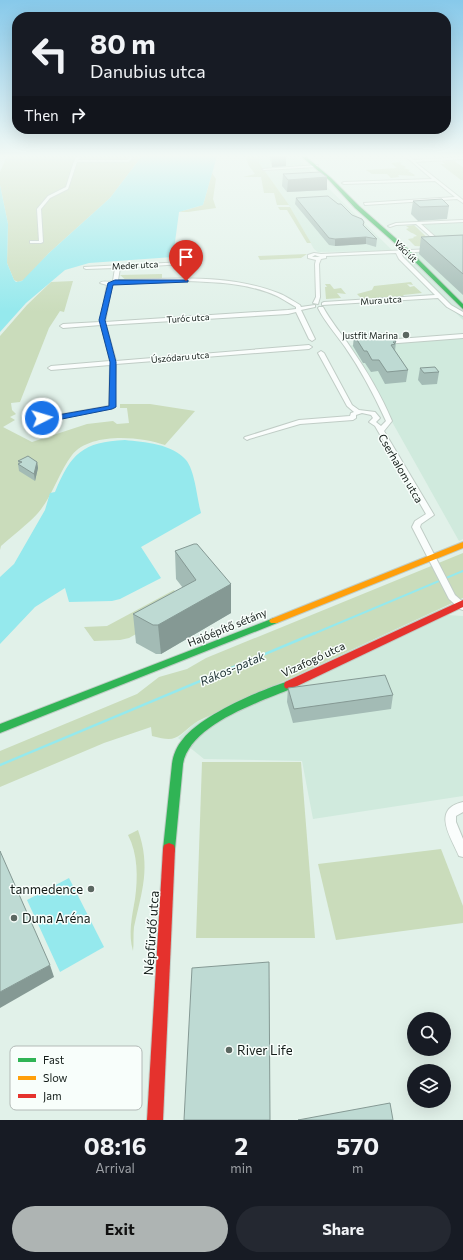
<!DOCTYPE html>
<html lang="en">
<head>
<meta charset="utf-8">
<style>
  :root { --surface:#171b24; --page:#242831; --text:#f1f3f6; --muted:#9ea1a6; --accent:#aeb4b3 }
  body { margin:0; font-family:Commissioner,sans-serif; background:var(--page); color:var(--text); height:100vh; display:flex; flex-direction:column; font-size:15px; white-space:nowrap }
  * { box-sizing:border-box; margin:0 }
  p { font-size:13px; color:var(--muted) }
  .icon { flex:none; width:22px; height:22px; fill:none; stroke:currentColor; stroke-width:2; stroke-linecap:round; stroke-linejoin:round }
  .map { position:relative; height:1120px; overflow:hidden }
  .panel { display:flex; flex-direction:column; background:var(--surface); flex:1 }
  .panel>* { flex:none }
  .guide { position:absolute; left:12px; top:12px; width:439px; height:122px; border-radius:16px; box-shadow:0 4px 16px #0002; background:#171b24; color:var(--text); overflow:hidden }
  .tools { position:absolute; left:407px; top:1012px; display:grid; gap:8px }
  .tools a { display:grid; place-items:center; width:44px; height:44px; border-radius:50%; background:var(--surface); box-shadow:0 4px 16px #0002; font-size:20px }
  .pin { position:absolute; display:grid; place-items:center; width:34px; height:34px; color:#fff; margin:-41px -17px; border-radius:50% 50% 50% 0; rotate:-45deg; box-shadow:0 0 4px #0007 }
  .pin .icon { rotate:45deg }
  .me { position:absolute; width:44px; margin:-22px; rotate:85deg; stroke-linejoin:round; filter:drop-shadow(0 0 3px #0008) }
  .turn { display:flex; align-items:center; gap:14px; height:84px; padding:0 12px; font-size:18px }
  .turn .icon { width:52px; height:52px; stroke-width:2.5 }
  .turn b { display:block; font-size:28px; line-height:34px }
  .then { display:flex; align-items:center; height:38px; padding:0 12px; background:#0003; gap:8px; font-size:15px }
  .eta { display:flex; justify-content:space-evenly; align-items:center; height:68px; text-align:center }
  .eta b { font-size:24px; font-weight:700; line-height:28px }
  .action { display:flex; gap:8px; margin-top:auto; padding:8px 12px }
  .action a { flex:1; height:46px; border-radius:24px; background:var(--accent); color:#111; font-size:16px; font-weight:700; line-height:46px; text-align:center }
  .action a+a { background:var(--page); color:var(--text) }
  .map>svg:first-child { display:block }
  .built { fill:#d0eadd }
  .green { fill:#cadcbb }
  .water { fill:#95e9ed }
  .lines { fill:none; stroke-linecap:round; stroke-linejoin:round }
  .stream-far1 { stroke:#95e9ed; stroke-width:2 }
  .stream { stroke:#95e9ed; stroke-width:2.5 }
  .street-casing { stroke:#c0cdc6; stroke-width:2 }
  .fast-casing { stroke:#c0cdc6; stroke-width:2 }
  .slow-casing { stroke:#c0cdc6; stroke-width:2 }
  .jam-casing { stroke:#c0cdc6; stroke-width:2 }
  .street { fill:#fafdfc; fill-rule:evenodd }
  .fast { fill:#30b455; fill-rule:evenodd }
  .slow { fill:#ff9f0a; fill-rule:evenodd }
  .jam { fill:#e5322d; fill-rule:evenodd }
  .wall { fill:#a3bbb5 }
  .shaded-wall { fill:#859994 }
  .building { fill:#bedad3; stroke:#859994 }
  .route { fill:#1a73e8; stroke:#114b97 }
  .poi-dot { fill:#5b6761; stroke:#f8fefb; stroke-width:1.5 }
  .labels { text-anchor:middle; dominant-baseline:central; stroke-width:3; stroke-linejoin:round; paint-order:stroke }
  .far-street-label { font-size:9px; fill:#131c18; stroke:#f8fefb }
  .far-poi-label { font-size:9px; fill:#131c18; stroke:#f8fefb; text-anchor:end }
  .street-label { font-size:11px; fill:#131c18; stroke:#f8fefb }
  .water-label { font-size:12px; font-style:italic; fill:#1c3133; stroke:#f8fefb }
  .near-poi-label { font-size:13px; fill:#131c18; stroke:#f8fefb; text-anchor:start }
  .near-street-label { font-size:13px; fill:#131c18; stroke:#f8fefb }
  .key { fill:#f8fefb; stroke:#b3bab7; stroke-width:1 }
  .key-label { font-size:11px; fill:#131c18 }
</style>
</head>
<body>
<div class="map">
<svg width="463" height="1120" viewBox="0 0 463 1120">
  <rect width="100%" height="100%" fill="#e1f1e9"/>
  <g class="built">
    <polygon points="260,156 295,156 393,251 318,252 314,249 290,207 259,163"/>
    <polygon points="463,222 463,244 445,245 423,224"/>
    <polygon points="463,247 463,320 396,253 411,250"/>
    <polygon points="463,337 463,539 459,541 350,347 352,345"/>
    <polygon points="440,609 447,615 463,616 463,796 313,819 302,761 204,759 178,738 195,723 209,716"/>
  </g>
  <g class="green">
    <polygon points="7,156 142,156 110,198 49,253 24,280 18,282 14,280 7,263 8,224 0,185 0,172"/>
    <polygon points="247,156 260,156 259,163 289,205 277,205 274,193 264,193 261,177 243,177 255,174 249,166 246,158"/>
    <polygon points="451,159 463,167 463,180 461,180 440,164 445,164 440,160"/>
    <polygon points="400,162 402,163 400,164 406,167 404,168 410,170 408,171 415,175 414,176 398,175 399,177 391,178 387,174 372,174 366,170 397,168 391,163"/>
    <polygon points="212,173 216,179 213,199 216,208 188,212 179,212 203,205"/>
    <polygon points="278,207 290,207 311,243 307,243 287,210 280,210"/>
    <path d="M414 225 437 247 415 246 408 239 414 238 413 237 417 236C414 233 410 233 406 229L409 228 406 226Z"/>
    <polygon points="307,254 301,258 260,260 258,256"/>
    <polygon points="162,274 162,280 127,281 120,275"/>
    <path d="M73 281 64 312 60 311 49 328 20 402 11 403 12 410 16 414 10 417 15 420 3 427 32 442 87 424 113 421 117 424 129 423 127 408H120V404H150L195 411 165 445C140 436 90 432 72 455 59 472 52 497 38 513 27 525 13 535 1 546L0 550V336L27 305 51 282Z"/>
    <polygon points="411,282 413,285 407,284 410,287 414,286 422,293 403,295 404,296 362,299 357,294 372,290 374,286"/>
    <polygon points="325,284 330,284 334,289 341,288 346,294 337,293 341,298 326,299 325,287 327,287"/>
    <path d="M463 553V598L209 716C204 718 199 720 195 723 176 737 178 743 152 736L151 727 104 743 0 787V751L137 694 159 677 187 669 206 658Z"/>
    <polygon points="174,590 188,605 129,638 120,640 94,641 84,627 107,626"/>
    <polygon points="202,762 301,762 315,938 196,938"/>
    <path d="M138 830C151 867 142 891 134 927 133 935 134 944 133 951 128 934 132 916 135 899 138 878 138 854 128 835Z"/>
    <polygon points="441,849 463,906 463,923 336,940 318,864"/>
  </g>
  <g class="water">
    <polygon points="142,156 217,156 203,205 179,212 173,257 89,263 65,270 26,303 0,332 0,185 8,224 7,263 14,280 16,282 22,281 49,253 110,198"/>
    <path d="M125 440C144 442 173 444 186 460 195 471 197 498 201 513L141 547 161 578 120 599 112 601 69 602 65 588 35 607 0 644V577L14 564 45 510 50 493 55 492C71 453 83 442 125 440Z"/>
    <polygon points="69,878 104,947 60,972 27,900"/>
  </g>
  <g class="lines">
    <polyline class="stream-far1" points="313,634 463,571"/>
    <polyline class="stream" points="0,765 315,633"/>
    <defs>
      <g id="street">
        <polygon points="78,156 81,156 78,160 128,160 130,157 133,158 129,162 77,162 68,189 50,198 41,209 43,242 41,243 30,243 30,241 39,241 37,209 48,196 66,187 74,161"/>
        <polygon points="405,156 408,156 413,160 463,157 463,159 415,162 463,200 463,203 457,199 365,205 364,203 455,197 435,181 344,184 342,183 344,182 432,179"/>
        <polygon points="318,165 317,167 264,170 262,169"/>
        <polygon points="463,220 463,222 421,224 441,242 441,244 439,244 416,224 396,225 390,227 388,226 396,223"/>
        <path d="M432 249V251H430L401 253 403 257 451 305 463 312V316L447 307 438 298 322 305V303L324 302 435 295 399 259 396 253 326 256V258L321 259 319 264 320 297 318 304 313 303 316 297 315 264 316 260 308 258V255L314 253 321 254ZM315 255 320 257H312Z"/>
        <path d="M185 262V263L183 264 120 268 118 280C171 279 227 273 278 293 286 296 293 301 300 305L301 307 315 305V307L301 310 315 339 312 341 309 339 296 312 288 314 106 325 116 361 309 345 312 347 309 349 116 364 114 408 52 420 29 418 28 417 31 415 52 416 109 406 110 365 51 370 48 368 51 366 110 361 101 325 63 328 60 326 63 324 100 322 107 285 100 283C103 280 108 283 113 281L115 268 86 269 84 268V267ZM185 281C216 282 248 283 277 296 283 299 289 303 296 307V309L288 310 105 322 112 285 116 283Z"/>
        <path d="M319 307H323C331 322 342 334 351 348 367 371 381 395 392 421L384 431 434 515 421 524 420 527 455 595 463 602V610L460 609 449 599 412 527 415 521 426 514 375 426 369 422 373 418 371 415 362 413 356 415V418L353 420 300 424 249 439 247 440 244 438 245 437 299 420 350 416 351 413 354 412 347 406 318 353 321 351 324 353 352 405 359 410 375 412 380 418 376 422 381 426 386 421C374 395 361 370 345 347 336 334 325 322 318 308Z"/>
        <polygon points="463,334 463,338 385,344 382,342 385,340"/>
        <path d="M463 802V812L456 816V822L463 839V857L459 856C451 837 431 809 463 802Z"/>
      </g>
      <g id="fast">
        <polygon points="301,156 305,156 331,178 359,206 409,250 463,304 463,309 405,252 355,208 329,180"/>
        <polygon points="274,618 277,619 279,621 277,623 0,733 0,724"/>
        <path d="M289 681 293 682 294 685 293 688C260 702 190 724 183 764L175 849 174 853 169 855 164 853 163 849 172 764C173 755 177 746 183 739 202 715 260 690 289 681Z"/>
      </g>
      <polygon id="slow" points="463,542 463,548 277,623 271,623 269,621 271,619"/>
      <g id="jam">
        <polygon points="463,600 463,607 293,688 289,689 285,688 284,685 285,682"/>
        <polygon points="169,843 174,845 175,849 163,1120 147,1120 163,849 164,845"/>
      </g>
    </defs>
    <use href="#street" class="street-casing"/>
    <use href="#fast" class="fast-casing"/>
    <use href="#slow" class="slow-casing"/>
    <use href="#jam" class="jam-casing"/>
    <use href="#street" class="street"/>
    <use href="#fast" class="fast"/>
    <use href="#slow" class="slow"/>
    <use href="#jam" class="jam"/>
  </g>
  <g class="wall">
    <polygon points="269,156 286,156 286,166 272,167"/>
    <polygon points="283,174 327,177 327,190 287,192 282,186"/>
    <polygon points="296,198 364,222 363,225 377,239 376,247 366,244 335,246 329,245 295,204"/>
    <polygon points="413,201 449,206 447,219 418,221 411,214"/>
    <polygon points="463,235 463,295 419,254 421,237"/>
    <polygon points="354,335 390,337 396,342 395,351 408,370 406,382 385,384 378,371 371,372 365,363 363,363 353,346"/>
    <polygon points="420,368 439,372 437,384 422,385 418,380"/>
    <polygon points="18,461 37,462 38,468 35,481 19,471 18,464 19,464"/>
    <polygon points="175,551 231,584 231,613 161,654 156,654 136,643 133,614 183,588 176,579"/>
    <polygon points="288,688 393,695 391,709 293,723 287,702"/>
  </g>
  <g class="shaded-wall">
    <polygon points="272,156 286,156 286,166 272,167"/>
    <polygon points="327,177 327,190 287,192 288,180"/>
    <polygon points="366,237 366,244 335,246 335,239"/>
    <polygon points="37,462 38,468 35,481 34,474"/>
    <polygon points="231,584 231,613 161,654 158,625"/>
    <polygon points="50,965 54,977 0,1008 0,992"/>
  </g>
  <g class="building">
    <polygon points="320,172 327,177 288,180 283,174"/>
    <polygon points="328,196 338,204 341,204 352,215 362,219 364,222 363,225 377,239 366,237 335,239 329,238 296,198"/>
    <polygon points="442,199 449,206 420,207 413,201"/>
    <polygon points="463,235 463,274 421,237"/>
    <polygon points="387,333 390,337 393,337 396,342 393,342 395,344 391,345 408,370 387,372 379,360 372,360 367,351 364,351 354,335"/>
    <polygon points="435,367 439,372 424,373 420,368"/>
    <polygon points="28,456 37,462 34,474 18,464 22,462 18,461"/>
    <polygon points="194,544 197,544 231,584 158,625 153,625 133,614 196,580 175,551"/>
    <polygon points="385,675 393,695 294,709 288,688"/>
    <polygon points="0,851 50,965 0,992"/>
    <polygon points="269,962 270,1120 184,1120 192,968"/>
    <polygon points="390,1103 393,1120 298,1120"/>
  </g>
  <linearGradient id="sky" x2="0" y2="1"><stop stop-color="#87c9ea"/><stop offset="0.5" stop-color="#f2f9f5"/><stop offset="1" stop-color="#f2f9f5" stop-opacity="0"/></linearGradient>
  <rect width="463" height="312" fill="url(#sky)"/>
  <polygon class="route" points="186,280 188,280 188,282 113,285 105,320 116,362 116,407 112,409 52,421 39,419 39,416 52,416 109,406 110,362 99,320 108,283 115,280"/>
  <g class="poi-dot">
    <circle cx="406" cy="335" r="4"/>
    <circle cx="91" cy="889" r="4"/>
    <circle cx="14" cy="918" r="4"/>
    <circle cx="229" cy="1050" r="4"/>
  </g>
  <g class="labels">
    <g class="far-street-label">
      <text transform="translate(406 251) rotate(44)">Váci út</text>
      <text transform="translate(135 265) rotate(-3)">Meder utca</text>
      <text transform="translate(381 300) rotate(-4)">Mura utca</text>
      <text transform="translate(188 318) rotate(-4)">Turóc utca</text>
      <text transform="translate(180 357) rotate(-5)">Úszódaru utca</text>
    </g>
    <g class="far-poi-label">
      <text x="398" y="335">Justfit Marina</text>
    </g>
    <g class="street-label">
      <text transform="translate(401 468) rotate(60)">Cserhalom utca</text>
      <text transform="translate(227 627) rotate(-22)">Hajóépítő sétány</text>
      <text transform="translate(313 659) rotate(-25)">Vizafogó utca</text>
    </g>
    <g class="water-label">
      <text transform="translate(232 668) rotate(-23)">Rákos-patak</text>
    </g>
    <g class="near-poi-label">
      <text x="83" y="889" text-anchor="end">tanmedence</text>
      <text x="22" y="918">Duna Aréna</text>
      <text x="237" y="1050">River Life</text>
    </g>
    <g class="near-street-label">
      <text transform="translate(151 933) rotate(-86)">Népfürdő utca</text>
    </g>
  </g>
  <rect x="10" y="1046" width="132" height="64" rx="6" class="key"/>
  <rect x="18" y="1058" width="18" height="4" fill="#30b455"/>
  <rect x="18" y="1076" width="18" height="4" fill="#ff9f0a"/>
  <rect x="18" y="1094" width="18" height="4" fill="#e5322d"/>
  <g class="key-label">
    <text x="43" y="1064">Fast</text>
    <text x="43" y="1082">Slow</text>
    <text x="43" y="1100">Jam</text>
  </g>
</svg>
<div class="tools">
<a><svg class="icon" aria-label="search" viewBox="0 0 24 24"><circle cx="10" cy="10" r="6"/><path d="M15 15l6 6"/></svg></a>
<a><svg class="icon" aria-label="layers" viewBox="0 0 24 24"><path d="M12 4l9 5-9 5-9-5zM3 14l9 5 9-5"/></svg></a>
</div>
<div class="pin" style="left:186px;top:281px;background:#d93025"><svg class="icon" aria-label="arrive" viewBox="0 0 24 24"><path d="M6 21V4h12l-3 4 3 4H6"/></svg></div>
<svg class="me" style="left:42px;top:418px" viewBox="-20 -20 40 40"><circle r="17" fill="#1a73e8" stroke="#fff" stroke-width="3"/><path d="M0-11L8 9 0 5-8 9z" fill="#fff"/></svg>
<div class="guide">
<div class="turn"><svg class="icon" aria-label="left" viewBox="0 0 24 24"><path d="M17 20v-9H6M10 6l-5 5 5 5"/></svg><div><b>80 m</b>Danubius utca</div></div>
<div class="then">Then<svg class="icon" aria-label="right" viewBox="0 0 24 24"><path d="M7 20v-9h11M14 6l5 5-5 5"/></svg></div>
</div>
</div>
<section class="panel">
<div class="eta">
<div><b>08:16</b><p>Arrival</p></div>
<div><b>2</b><p>min</p></div>
<div><b>570</b><p>m</p></div>
</div>
<div class="action"><a>Exit</a><a>Share</a></div>
</section>
</body>
</html>
